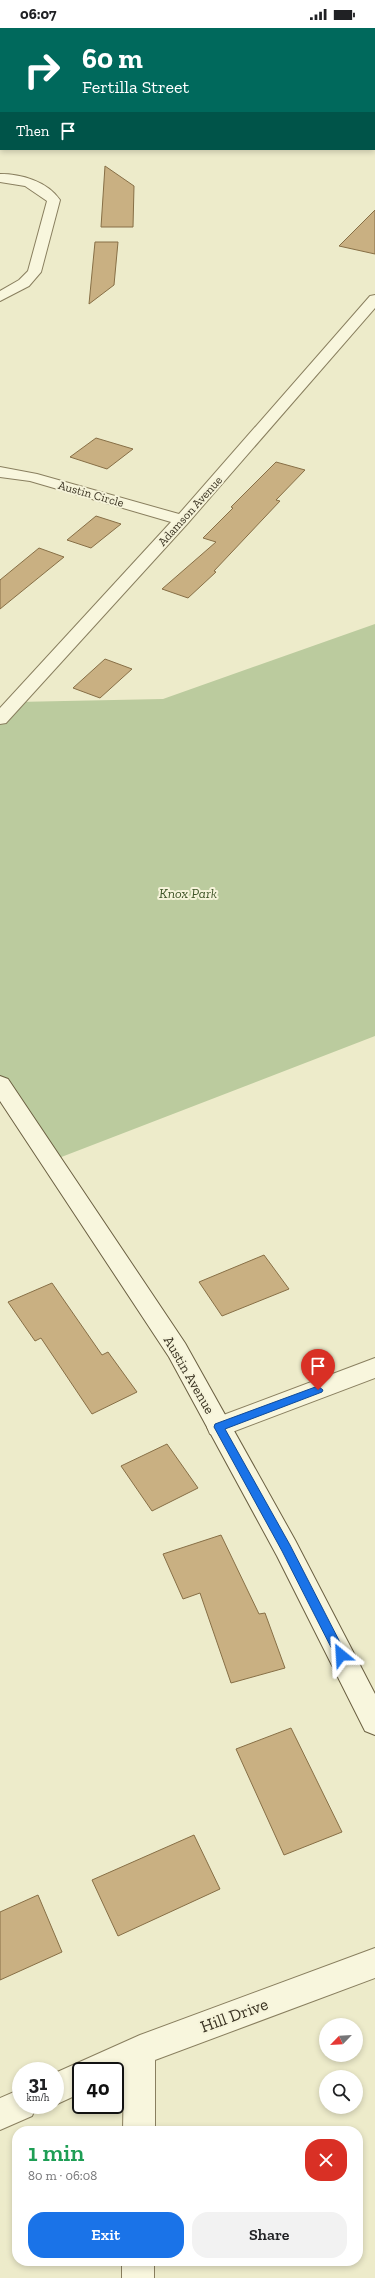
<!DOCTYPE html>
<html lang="en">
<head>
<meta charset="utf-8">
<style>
  :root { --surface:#fff; --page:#f2f2f2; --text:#202124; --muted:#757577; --accent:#1a73e8 }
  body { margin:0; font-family:"Zilla Slab",serif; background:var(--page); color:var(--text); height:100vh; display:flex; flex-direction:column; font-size:15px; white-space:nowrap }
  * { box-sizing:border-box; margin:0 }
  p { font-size:13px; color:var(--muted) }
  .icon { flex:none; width:22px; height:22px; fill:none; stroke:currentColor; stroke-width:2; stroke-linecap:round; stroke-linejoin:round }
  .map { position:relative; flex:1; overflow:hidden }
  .sheet { position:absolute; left:12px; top:2098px; width:351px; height:140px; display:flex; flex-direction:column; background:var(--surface); border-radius:16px; box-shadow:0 2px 6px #0003 }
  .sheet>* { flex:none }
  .top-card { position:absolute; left:0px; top:0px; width:375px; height:122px; box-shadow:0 2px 6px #0003; background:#00695c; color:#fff; overflow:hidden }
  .needle { width:26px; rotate:245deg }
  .buttons { position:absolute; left:319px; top:1990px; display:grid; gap:8px }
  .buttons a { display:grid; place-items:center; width:44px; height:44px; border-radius:50%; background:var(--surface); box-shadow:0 2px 6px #0003; font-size:20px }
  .speed { position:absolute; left:12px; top:2034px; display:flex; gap:8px; font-size:20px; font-weight:700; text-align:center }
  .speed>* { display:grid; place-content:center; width:52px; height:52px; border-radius:50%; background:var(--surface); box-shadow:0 2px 6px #0003; line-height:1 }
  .speed small { font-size:10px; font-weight:400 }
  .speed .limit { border:2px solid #111; border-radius:6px; background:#fff; color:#111 }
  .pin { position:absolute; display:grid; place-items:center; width:34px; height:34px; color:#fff; margin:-41px -17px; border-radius:50% 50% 50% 0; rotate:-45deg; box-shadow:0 0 4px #0007 }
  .pin .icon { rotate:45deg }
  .me { position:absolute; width:44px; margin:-22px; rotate:333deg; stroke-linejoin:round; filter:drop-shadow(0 0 3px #0008) }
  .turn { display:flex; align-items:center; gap:14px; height:84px; padding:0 16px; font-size:18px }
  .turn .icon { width:52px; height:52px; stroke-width:2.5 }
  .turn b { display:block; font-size:28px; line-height:34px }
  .then { display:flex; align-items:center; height:38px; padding:0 16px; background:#0003; gap:8px; font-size:15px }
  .round { display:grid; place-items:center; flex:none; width:42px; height:42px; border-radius:16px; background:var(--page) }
  .head { display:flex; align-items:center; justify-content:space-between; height:68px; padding:0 16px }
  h1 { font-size:24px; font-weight:600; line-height:30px; color:#1e9e55 }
  .cta { display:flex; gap:8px; margin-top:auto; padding:8px 16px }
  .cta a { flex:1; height:46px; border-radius:16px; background:var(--accent); color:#fff; font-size:16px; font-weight:600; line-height:46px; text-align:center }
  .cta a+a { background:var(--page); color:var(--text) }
  .status { display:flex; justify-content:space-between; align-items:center; height:28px; padding:0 20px; background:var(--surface); direction:ltr }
  .status svg { height:11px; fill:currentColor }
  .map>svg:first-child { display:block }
  .green { fill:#bbcb9e }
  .building { fill:#c9b082; stroke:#876f46 }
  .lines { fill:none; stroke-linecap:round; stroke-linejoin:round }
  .street-casing { stroke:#897f5f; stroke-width:2 }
  .secondary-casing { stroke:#6b6042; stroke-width:2 }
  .street { fill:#f8f6dd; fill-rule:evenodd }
  .secondary { fill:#f8f6dd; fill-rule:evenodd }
  .route { fill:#1a73e8; stroke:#114b97 }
  .labels { text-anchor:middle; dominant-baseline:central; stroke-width:4; stroke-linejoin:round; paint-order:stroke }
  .far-street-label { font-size:12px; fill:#3a3322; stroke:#f5f3d9 }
  .park-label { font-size:14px; font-style:italic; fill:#405629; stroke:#f5f3d9 }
  .street-label { font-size:14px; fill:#3a3322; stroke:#f5f3d9 }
  .near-street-label { font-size:17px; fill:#3a3322; stroke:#f5f3d9 }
</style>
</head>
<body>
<div class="status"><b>06:07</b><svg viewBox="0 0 49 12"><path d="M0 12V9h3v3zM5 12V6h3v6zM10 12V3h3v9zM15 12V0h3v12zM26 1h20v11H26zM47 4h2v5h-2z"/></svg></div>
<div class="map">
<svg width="375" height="2250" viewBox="0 0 375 2250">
  <rect width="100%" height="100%" fill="#edebca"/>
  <polygon class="green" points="375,596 375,1008 51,1133 0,1056 0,691 16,674 163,671"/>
  <g class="building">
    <polygon points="105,138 134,158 133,199 101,199"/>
    <polygon points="375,182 375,226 339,218"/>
    <polygon points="95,214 118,214 114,257 89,276"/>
    <polygon points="96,410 133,421 107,441 70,429"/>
    <polygon points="276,434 305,442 276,472 280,473 214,543 216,544 188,570 162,561 216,514 203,510 233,480 231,479"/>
    <polygon points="96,488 121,496 91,520 67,512"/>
    <polygon points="39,520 64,529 0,581 0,552"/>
    <polygon points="105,631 132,641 100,670 73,660"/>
    <polygon points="264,1227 289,1261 222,1288 199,1254"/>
    <polygon points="52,1255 102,1327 108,1324 137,1364 92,1386 41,1310 35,1313 8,1274"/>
    <polygon points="167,1416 198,1460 152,1483 121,1438"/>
    <polygon points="221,1507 259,1586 265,1585 285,1640 231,1655 200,1565 183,1571 163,1526"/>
    <polygon points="291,1700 342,1804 284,1827 236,1721"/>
    <polygon points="194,1807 220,1861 118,1908 92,1852"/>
    <polygon points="38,1867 62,1924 0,1952 0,1884"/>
  </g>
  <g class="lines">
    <defs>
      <g id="street">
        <path d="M0 146C21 146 47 153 60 172L41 244 29 258 0 273V263L19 252 28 243 47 173 25 158 0 154Z"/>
        <polygon points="375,267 375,280 188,495 6,695 0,696 0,680 171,494 30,453 0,449 0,439 37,446 179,486 370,268"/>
        <polygon points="375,1330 375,1350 219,1409 210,1406 207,1399 210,1392"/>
        <polygon points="375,1920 375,1950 155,2032 155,2103 123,2103 124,2045 115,2049 115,2043 81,2043 81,2065 55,2077 55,2045 140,2007"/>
        <polygon points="21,2061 21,2077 37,2077 32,2088 0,2102 0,2070"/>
        <rect x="122" y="2233" width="32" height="17"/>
      </g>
      <polygon id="secondary" points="0,1048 8,1051 185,1315 295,1512 375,1666 375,1707 365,1703 277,1528 169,1329 0,1073"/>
    </defs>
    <use href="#street" class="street-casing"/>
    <use href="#secondary" class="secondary-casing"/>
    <use href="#street" class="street"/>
    <use href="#secondary" class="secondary"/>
  </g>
  <polygon class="route" points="318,1358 323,1362 322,1364 225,1401 290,1517 345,1624 346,1627 345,1631 341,1632 337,1631 282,1523 214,1399 215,1396"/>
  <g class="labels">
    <g class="far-street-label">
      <text transform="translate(91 466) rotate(16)">Austin Circle</text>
      <text transform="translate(190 483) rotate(-48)">Adamson Avenue</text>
    </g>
    <g class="park-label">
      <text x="188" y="865">Knox Park</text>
    </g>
    <g class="street-label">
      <text transform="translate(189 1347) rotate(60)">Austin Avenue</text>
    </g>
    <g class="near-street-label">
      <text transform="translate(234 1987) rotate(-20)">Hill Drive</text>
    </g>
  </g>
</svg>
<div class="buttons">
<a><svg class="needle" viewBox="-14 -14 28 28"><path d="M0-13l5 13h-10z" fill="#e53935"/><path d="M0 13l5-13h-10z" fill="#757577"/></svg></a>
<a><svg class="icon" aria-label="search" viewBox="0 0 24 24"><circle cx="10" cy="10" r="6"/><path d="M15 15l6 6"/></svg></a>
</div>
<div class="speed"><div>31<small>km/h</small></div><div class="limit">40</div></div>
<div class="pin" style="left:318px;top:1362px;background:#d93025"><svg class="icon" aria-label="arrive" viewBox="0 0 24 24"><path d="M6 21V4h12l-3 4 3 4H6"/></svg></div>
<svg class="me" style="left:341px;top:1627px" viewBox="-20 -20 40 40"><path d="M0-17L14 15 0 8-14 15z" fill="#1a73e8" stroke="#fff" stroke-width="4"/></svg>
<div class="top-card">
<div class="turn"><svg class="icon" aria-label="right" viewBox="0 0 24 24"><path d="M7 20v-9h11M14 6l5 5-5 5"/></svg><div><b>60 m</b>Fertilla Street</div></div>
<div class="then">Then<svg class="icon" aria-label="arrive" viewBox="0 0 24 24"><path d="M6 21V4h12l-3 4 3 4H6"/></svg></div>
</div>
<section class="sheet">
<div class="head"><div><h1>1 min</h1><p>80 m · 06:08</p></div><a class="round" style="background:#d93025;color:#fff"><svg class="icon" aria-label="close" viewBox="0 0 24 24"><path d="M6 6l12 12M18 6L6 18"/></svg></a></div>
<div class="cta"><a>Exit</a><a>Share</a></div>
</section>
</div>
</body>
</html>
